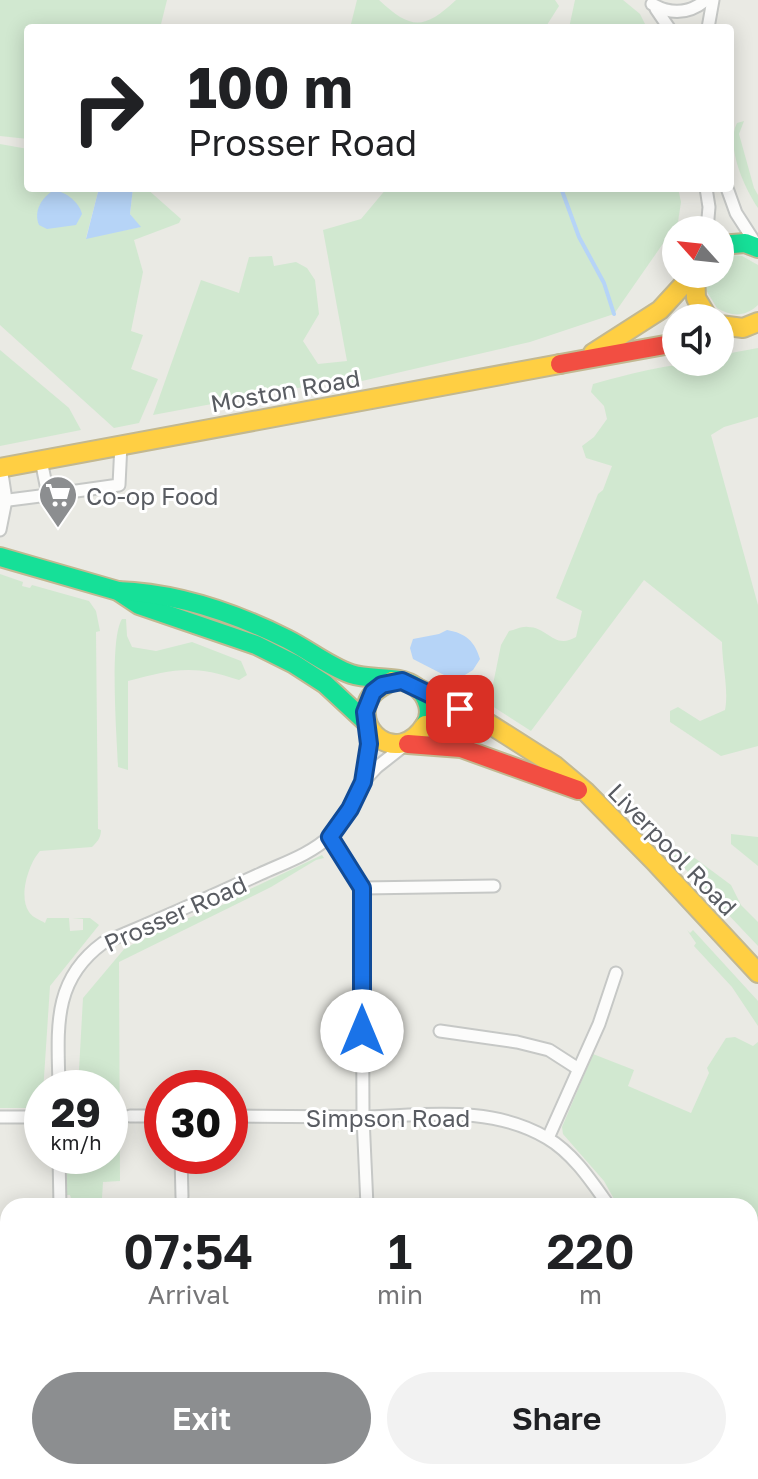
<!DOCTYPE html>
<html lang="en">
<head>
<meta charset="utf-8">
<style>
  :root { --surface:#fff; --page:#f2f2f2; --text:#202124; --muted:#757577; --accent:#8c8e90 }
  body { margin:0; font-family:"Golos Text",sans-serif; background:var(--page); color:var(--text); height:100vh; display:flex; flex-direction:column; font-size:30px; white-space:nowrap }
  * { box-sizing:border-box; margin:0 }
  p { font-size:26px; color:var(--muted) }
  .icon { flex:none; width:44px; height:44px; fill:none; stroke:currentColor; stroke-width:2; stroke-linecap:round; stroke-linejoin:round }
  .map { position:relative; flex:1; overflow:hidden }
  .details { position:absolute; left:0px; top:1198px; width:758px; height:282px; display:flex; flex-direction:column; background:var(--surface); border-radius:24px 24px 0 0; box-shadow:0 4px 20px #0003 }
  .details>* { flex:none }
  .banner { position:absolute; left:24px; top:24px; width:710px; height:168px; border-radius:8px; box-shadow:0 4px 20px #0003; background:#fff; color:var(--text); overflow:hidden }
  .needle { width:52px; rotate:297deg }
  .tools { position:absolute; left:662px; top:216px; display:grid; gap:16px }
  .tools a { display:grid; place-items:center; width:72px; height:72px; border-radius:50%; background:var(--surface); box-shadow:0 4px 20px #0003; font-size:40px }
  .speed { position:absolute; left:24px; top:1070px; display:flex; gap:16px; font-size:40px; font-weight:700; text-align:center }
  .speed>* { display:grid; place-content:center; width:104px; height:104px; border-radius:50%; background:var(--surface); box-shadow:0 4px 20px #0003; line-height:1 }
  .speed small { font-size:20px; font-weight:400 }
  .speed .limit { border:12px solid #d22; background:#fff; color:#111 }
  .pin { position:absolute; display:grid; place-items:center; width:68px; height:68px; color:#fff; margin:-34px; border-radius:16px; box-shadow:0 4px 12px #0006 }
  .me { position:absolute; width:88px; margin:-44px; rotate:0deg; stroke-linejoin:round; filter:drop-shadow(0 0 6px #0008) }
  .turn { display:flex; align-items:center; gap:28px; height:168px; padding:0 32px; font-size:36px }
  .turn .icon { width:104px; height:104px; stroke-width:2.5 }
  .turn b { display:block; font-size:56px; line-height:68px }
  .eta { display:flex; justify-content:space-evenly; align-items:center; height:136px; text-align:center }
  .eta b { font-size:48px; font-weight:600; line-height:56px }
  .action { display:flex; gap:16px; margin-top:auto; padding:16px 32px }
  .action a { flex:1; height:92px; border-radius:48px; background:var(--accent); color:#fff; font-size:32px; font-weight:600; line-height:92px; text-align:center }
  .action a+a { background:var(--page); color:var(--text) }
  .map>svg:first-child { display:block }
  .green { fill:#d1e8d0 }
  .water { fill:#b6d4f7 }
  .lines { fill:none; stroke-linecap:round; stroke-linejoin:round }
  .stream { stroke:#b6d4f7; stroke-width:4 }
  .street-casing { stroke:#c6c8c6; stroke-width:15 }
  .fast-casing { stroke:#c2b891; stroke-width:22 }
  .slow-casing { stroke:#c2b891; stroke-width:22 }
  .jam-casing { stroke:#c2b891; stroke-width:22 }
  .street { stroke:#fcfcfb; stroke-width:11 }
  .fast { stroke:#16e098; stroke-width:18 }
  .slow { stroke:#ffcf43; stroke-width:18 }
  .jam { stroke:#f24e42; stroke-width:18 }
  .route-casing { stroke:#114b97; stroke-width:20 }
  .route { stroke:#1a73e8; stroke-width:14 }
  .labels { text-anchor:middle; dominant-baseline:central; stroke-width:6; stroke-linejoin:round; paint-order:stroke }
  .street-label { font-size:24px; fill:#595c62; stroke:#fff }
  .poi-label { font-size:24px; fill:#595c62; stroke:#fff; text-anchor:start }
</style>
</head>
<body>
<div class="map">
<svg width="758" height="1479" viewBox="0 0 758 1479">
  <rect width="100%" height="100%" fill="#eaeae4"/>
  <g class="green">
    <polygon points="0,0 167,0 160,28 28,28 28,139 0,136"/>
    <path d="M357 0H379C411 30 424 30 456 0H555L559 6 545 28H350Z"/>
    <polygon points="575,0 623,0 640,14 647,28 569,28"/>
    <path d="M744 121 739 134 754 188 758 195V208C745 189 725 146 737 123Z"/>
    <polygon points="0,144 28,149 28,188 99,188 86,238 140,227 130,214 133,188 146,188 181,219 179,223 134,240 143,272 131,331 143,335 131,369 158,379 139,423 114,428 0,325"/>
    <polygon points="387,188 678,188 681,202 678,222 614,314 530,342 349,384 346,379 153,415 201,280 239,293 249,257 272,256 274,266 296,262 307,268 315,280 319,314 303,341 318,364 347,361 323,230 361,219"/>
    <path d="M732 255 742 256 758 265V305C745 317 732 317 717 308L706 290 708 274H720V260Z"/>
    <path d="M758 348V417L724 427 711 435 758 605V746L721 756 670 722V711L678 707 700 721 725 710C729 690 722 664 722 642L644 580 531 731 489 704 501 645 509 631C515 630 522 626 528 627 548 627 554 650 576 637L582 611 556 598 598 494 603 490 612 466 586 458 582 446 594 437 607 419 604 406 591 392 593 384C637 372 674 362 720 362V355Z"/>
    <polygon points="0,350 69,408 81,430 0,446"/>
    <path d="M0 574 23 582 22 586 30 588 32 585 89 601 96 611 100 631 96 632 98 829 101 830C101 838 97 842 92 847L40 851C29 863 18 896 29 912 32 917 40 920 45 923L47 918H69L70 931 83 930V919L72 918H90L99 925 50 986 42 1108H0Z"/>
    <path d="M122 619H126L127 636 132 647 156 651 192 642 241 661 247 675 239 680C193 664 173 669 128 681V770L118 767C117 738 109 639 122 619Z"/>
    <polygon points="731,834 758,837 758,866 731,844"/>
    <polygon points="678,849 688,853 731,885 741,905 758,922 758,946 671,854"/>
    <polygon points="322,855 324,858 316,860 271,887 119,962 120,1181 103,1182 102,1198 71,1198 70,1195 67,1195 67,1156 110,1156 110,1088 78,1088 83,998 125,948 186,919 230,902 231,898"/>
    <polygon points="687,930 690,933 693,930 758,1001 758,1026 732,987 694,946 696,943"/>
    <polygon points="735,1037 753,1046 758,1042 758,1308 750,1309 750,1206 618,1206 604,1181 563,1134 562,1127 593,1054 634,1070 628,1086 691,1113 709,1073 707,1068 726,1038"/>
    <polygon points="758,1344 758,1479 750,1479 750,1347"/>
  </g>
  <g class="water">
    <polygon points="99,188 133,188 130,214 141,227 86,239"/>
    <path d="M54 190C66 192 79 202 82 214L76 225 47 229 39 225C33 211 42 197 54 190Z"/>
    <path d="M447 630C466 633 475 642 480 659L473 670 460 678 446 676 413 659 410 648 413 639 439 634Z"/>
  </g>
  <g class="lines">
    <polyline class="stream" points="561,188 579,237 604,283 614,314"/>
    <defs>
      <g id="street">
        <path d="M652 4C671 15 689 14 706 0"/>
        <polyline points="656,9 669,28"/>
        <polyline points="708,28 713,0"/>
        <polyline points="706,188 709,207 707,230"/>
        <polyline points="727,188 736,213 756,244"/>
        <polyline points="41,460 48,495 119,485 121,444"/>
        <polyline points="1,501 48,495"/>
        <polyline points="0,530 6,500 1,467"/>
        <polyline points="364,781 377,767 405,745"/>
        <polyline points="330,837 362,888 363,1117 367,1206"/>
        <polyline points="362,888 494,886"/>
        <polyline points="440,1031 517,1042 549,1050 577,1068"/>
        <path d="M59 1088C58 1030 51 981 103 943 156 921 208 898 260 874 284 863 311 854 330 836 359 809 370 768 368 730"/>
        <polyline points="130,1116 162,1116"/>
        <path d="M230 1116C273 1116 316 1117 360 1117 422 1116 490 1104 547 1138 573 1153 592 1182 609 1206"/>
        <polyline points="0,1117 42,1117"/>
        <polyline points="548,1138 599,1024 616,973"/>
        <polyline points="59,1156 60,1206"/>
        <polyline points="181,1156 182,1197"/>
        <polyline points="340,1206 367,1205"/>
        <polyline points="750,1318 758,1317"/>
        <polyline points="0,1433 8,1425"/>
        <polyline points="0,1451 8,1461"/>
        <polyline points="16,1472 22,1479"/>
        <polyline points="376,1472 376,1479"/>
        <polyline points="442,1472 444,1479"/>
        <polyline points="602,1479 605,1475 603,1472"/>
      </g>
      <g id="fast">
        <polyline points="720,245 745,243 758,248"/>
        <polyline points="0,557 118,591 139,605 256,645 294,664 325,684 367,723"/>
        <path d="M118 591C177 593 235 613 287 639 309 650 328 666 351 674 371 681 398 674 416 687 428 696 433 713 425 725"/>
      </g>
      <g id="slow">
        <polyline points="695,274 696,298 708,318"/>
        <polyline points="720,325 743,328 758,322"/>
        <polyline points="593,353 660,310 693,274"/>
        <polyline points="0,468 560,364"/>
        <path d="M392 681C385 685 376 689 371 696 350 727 397 769 425 725"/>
        <polyline points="419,689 480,718 554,765 586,792 654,861 758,973"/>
      </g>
      <g id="jam">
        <polyline points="560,364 676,343"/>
        <polyline points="408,744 461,748 578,790"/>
      </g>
    </defs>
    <use href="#street" class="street-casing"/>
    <use href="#fast" class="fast-casing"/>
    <use href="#slow" class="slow-casing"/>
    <use href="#jam" class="jam-casing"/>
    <use href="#street" class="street"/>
    <use href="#fast" class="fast"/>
    <use href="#slow" class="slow"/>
    <use href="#jam" class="jam"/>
  </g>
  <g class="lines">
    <defs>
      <polyline id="route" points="362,1031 362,888 330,837 350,809 363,782 369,744 365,712 373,692 382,685 402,681 460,709"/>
    </defs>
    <use href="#route" class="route-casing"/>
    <use href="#route" class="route"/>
  </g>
  <defs>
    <symbol id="supermarket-pin" viewBox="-11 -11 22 30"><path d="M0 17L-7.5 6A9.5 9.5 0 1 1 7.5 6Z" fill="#8c8e90" stroke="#fff"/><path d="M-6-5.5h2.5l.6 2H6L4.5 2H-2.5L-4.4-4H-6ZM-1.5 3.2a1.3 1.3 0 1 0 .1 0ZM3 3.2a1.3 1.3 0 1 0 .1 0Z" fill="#fff"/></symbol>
  </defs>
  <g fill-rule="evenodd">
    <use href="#supermarket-pin" x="36" y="473" width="44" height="60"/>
  </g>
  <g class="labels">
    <g class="street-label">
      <text transform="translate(285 390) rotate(-10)">Moston Road</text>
      <text transform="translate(673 849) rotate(46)">Liverpool Road</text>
      <text transform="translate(175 913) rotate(-24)">Prosser Road</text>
      <text x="388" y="1117">Simpson Road</text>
    </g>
    <g class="poi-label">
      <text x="86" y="495">Co-op Food</text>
    </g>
  </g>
</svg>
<div class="tools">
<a><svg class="needle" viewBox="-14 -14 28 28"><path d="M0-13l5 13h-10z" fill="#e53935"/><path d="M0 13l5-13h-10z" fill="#757577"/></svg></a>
<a><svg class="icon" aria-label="sound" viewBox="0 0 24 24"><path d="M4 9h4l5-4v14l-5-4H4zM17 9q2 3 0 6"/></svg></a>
</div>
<div class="speed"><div>29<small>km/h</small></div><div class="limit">30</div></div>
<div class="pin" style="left:460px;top:709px;background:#d93025"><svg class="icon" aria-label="arrive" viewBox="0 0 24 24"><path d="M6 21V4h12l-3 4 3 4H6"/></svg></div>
<svg class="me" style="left:362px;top:1031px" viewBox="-20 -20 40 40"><circle r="19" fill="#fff"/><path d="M0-13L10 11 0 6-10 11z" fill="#1a73e8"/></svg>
<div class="banner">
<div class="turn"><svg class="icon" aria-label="right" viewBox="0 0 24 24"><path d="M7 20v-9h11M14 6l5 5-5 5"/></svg><div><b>100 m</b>Prosser Road</div></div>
</div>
<section class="details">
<div class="eta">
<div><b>07:54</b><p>Arrival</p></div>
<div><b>1</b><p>min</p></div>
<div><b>220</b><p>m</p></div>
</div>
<div class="action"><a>Exit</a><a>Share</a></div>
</section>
</div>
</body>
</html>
